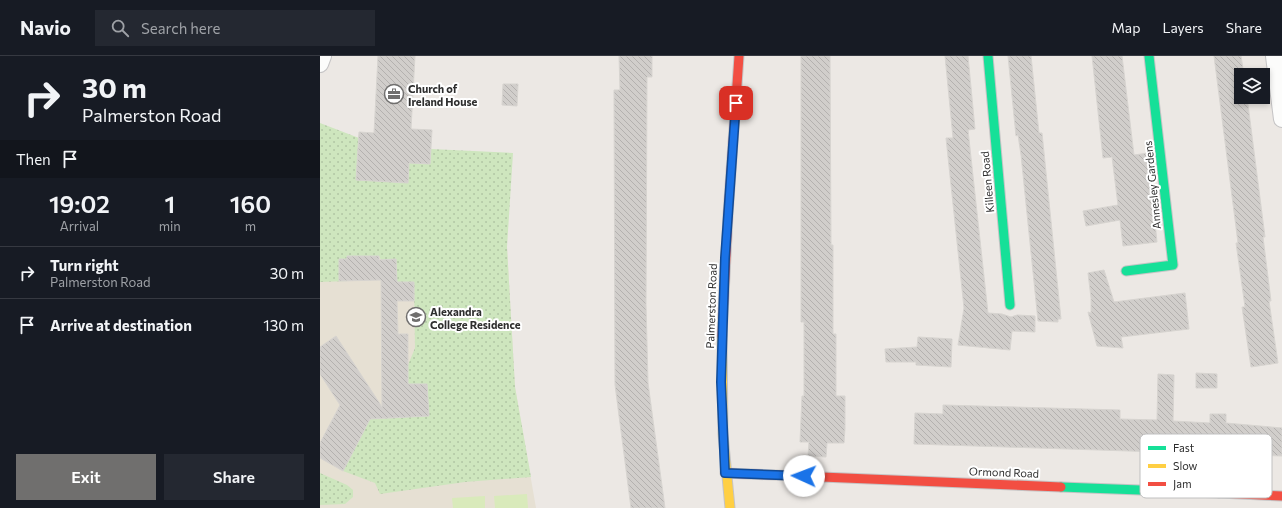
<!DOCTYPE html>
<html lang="en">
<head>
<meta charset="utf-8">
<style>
  :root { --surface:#171b24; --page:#242831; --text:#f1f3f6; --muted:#9ea1a6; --line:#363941; --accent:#706f6e }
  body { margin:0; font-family:Commissioner,sans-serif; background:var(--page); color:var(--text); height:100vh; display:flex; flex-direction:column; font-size:15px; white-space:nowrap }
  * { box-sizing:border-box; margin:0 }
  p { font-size:13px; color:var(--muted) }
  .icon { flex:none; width:22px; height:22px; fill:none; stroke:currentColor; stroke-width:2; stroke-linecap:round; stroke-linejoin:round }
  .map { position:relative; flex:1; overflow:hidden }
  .drawer { display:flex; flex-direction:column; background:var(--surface); width:320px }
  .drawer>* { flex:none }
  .top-card { background:#171b24; color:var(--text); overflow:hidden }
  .fabs { position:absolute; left:914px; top:12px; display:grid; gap:8px }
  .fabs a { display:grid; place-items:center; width:36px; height:36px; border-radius:0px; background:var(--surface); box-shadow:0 2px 6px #0003; font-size:20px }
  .pin { position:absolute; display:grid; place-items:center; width:34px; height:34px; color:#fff; margin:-17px; border-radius:8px; box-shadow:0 2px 6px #0006 }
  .me { position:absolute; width:44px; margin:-22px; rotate:272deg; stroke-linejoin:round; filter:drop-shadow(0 0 3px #0008) }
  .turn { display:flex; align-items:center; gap:14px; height:84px; padding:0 16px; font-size:18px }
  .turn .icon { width:52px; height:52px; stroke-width:2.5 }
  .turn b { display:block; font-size:28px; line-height:34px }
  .then { display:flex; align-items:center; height:38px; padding:0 16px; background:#0003; gap:8px; font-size:15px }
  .eta { display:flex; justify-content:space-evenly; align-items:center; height:68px; text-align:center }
  .eta b { font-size:24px; font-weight:600; line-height:28px }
  .primary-button { display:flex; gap:8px; margin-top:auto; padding:8px 16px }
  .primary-button a { flex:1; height:46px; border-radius:0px; background:var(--accent); color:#fff; font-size:16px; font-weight:600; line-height:46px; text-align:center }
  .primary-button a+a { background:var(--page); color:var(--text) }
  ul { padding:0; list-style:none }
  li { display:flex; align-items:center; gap:12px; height:52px; padding:0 16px; border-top:1px solid var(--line) }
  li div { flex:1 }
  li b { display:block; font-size:15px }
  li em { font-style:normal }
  header { display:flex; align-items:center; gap:24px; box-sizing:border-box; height:56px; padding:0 20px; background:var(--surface); border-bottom:1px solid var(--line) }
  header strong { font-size:19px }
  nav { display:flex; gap:22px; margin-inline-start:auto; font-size:14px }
  .search { width:280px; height:36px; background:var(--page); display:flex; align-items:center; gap:10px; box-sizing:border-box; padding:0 14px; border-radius:0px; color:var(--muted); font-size:15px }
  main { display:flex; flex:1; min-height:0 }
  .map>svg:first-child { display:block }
  .education { fill:#e6e0d3 }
  .grass { fill:url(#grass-dots) }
  .pitch { fill:#d9eabb }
  .building { fill:url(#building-back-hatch); stroke:#d7d4d0 }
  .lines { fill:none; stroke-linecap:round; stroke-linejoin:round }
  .street-casing { stroke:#c5c4c5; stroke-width:18 }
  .fast-casing { stroke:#c5c4c5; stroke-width:11 }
  .slow-casing { stroke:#c5c4c5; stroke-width:11 }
  .jam-casing { stroke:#c5c4c5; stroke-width:11 }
  .street { stroke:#fcfcfb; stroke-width:16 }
  .fast { stroke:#16e098; stroke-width:9 }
  .slow { stroke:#ffcf43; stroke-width:9 }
  .jam { stroke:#f24e42; stroke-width:9 }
  .route-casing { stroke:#114b97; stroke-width:10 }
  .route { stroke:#1a73e8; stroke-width:7 }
  .labels { text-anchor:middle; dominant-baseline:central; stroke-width:4; stroke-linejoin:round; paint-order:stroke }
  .poi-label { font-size:11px; font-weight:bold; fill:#2e2e2e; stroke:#fff; text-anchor:start }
  .street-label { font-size:11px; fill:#2e2e2e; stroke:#fff }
  .key { fill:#fff; stroke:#c0c0c0; stroke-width:1 }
  .key-label { font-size:11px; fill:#2e2e2e }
</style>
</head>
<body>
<header>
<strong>Navio</strong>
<div class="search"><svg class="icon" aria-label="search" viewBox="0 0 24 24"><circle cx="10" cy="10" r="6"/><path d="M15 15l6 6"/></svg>Search here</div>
<nav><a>Map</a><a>Layers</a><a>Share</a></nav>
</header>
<main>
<section class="drawer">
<div class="top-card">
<div class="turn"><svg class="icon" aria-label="right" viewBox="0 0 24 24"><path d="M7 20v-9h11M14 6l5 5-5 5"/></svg><div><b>30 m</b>Palmerston Road</div></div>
<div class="then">Then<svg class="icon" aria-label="arrive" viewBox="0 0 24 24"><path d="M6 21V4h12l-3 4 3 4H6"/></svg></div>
</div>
<div class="eta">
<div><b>19:02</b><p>Arrival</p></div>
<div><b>1</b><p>min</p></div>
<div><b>160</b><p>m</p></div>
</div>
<ul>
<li><svg class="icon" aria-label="right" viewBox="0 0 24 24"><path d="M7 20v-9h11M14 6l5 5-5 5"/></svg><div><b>Turn right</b><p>Palmerston Road</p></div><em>30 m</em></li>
<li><svg class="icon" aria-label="arrive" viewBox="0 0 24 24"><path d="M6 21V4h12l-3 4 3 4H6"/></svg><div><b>Arrive at destination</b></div><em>130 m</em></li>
</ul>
<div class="primary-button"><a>Exit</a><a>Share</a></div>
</section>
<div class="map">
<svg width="962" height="452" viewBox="0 0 962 452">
  <defs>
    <pattern id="grass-dots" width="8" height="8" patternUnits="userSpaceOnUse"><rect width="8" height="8" fill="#cee6be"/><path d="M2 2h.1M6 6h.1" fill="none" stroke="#b1c6a4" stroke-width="1.8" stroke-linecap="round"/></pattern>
    <pattern id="building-back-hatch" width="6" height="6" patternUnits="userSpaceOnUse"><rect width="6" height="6" fill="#d1cecb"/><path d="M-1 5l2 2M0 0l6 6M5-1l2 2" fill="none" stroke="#b4b1af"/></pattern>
  </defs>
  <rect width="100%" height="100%" fill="#ece8e4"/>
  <polygon class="education" points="0,160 187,191 195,331 216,452 0,452"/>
  <g class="grass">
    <polygon points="0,67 39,82 89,106 110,108 111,93 193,97 187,191 195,331 211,421 145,426 60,438 55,427 23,415 46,371 42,369 58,358 61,362 108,360 107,328 87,328 88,309 95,292 94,226 77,226 76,203 61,204 59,200 27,200 27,203 19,204 19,220 28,225 0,226"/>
    <polygon points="0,417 27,429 33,434 33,441 25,448 0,449"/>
  </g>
  <g class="pitch">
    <polygon points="207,438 208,452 175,452 174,440"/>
    <polygon points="165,440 165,452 133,452 132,442"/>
  </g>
  <g class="building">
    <polygon points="58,0 95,0 91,73 112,74 110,108 89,107 88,127 36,124 39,76 54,77"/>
    <polygon points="299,0 332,0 332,21 327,21 326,249 328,327 345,452 311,452 295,329 294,34 300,34"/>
    <polygon points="481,0 510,0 511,189 513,189 513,278 516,278 516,340 525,340 525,372 524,387 507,387 506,401 488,400 489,386 480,386 482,340 484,340 484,266 481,266"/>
    <polygon points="625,0 648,0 655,73 648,74 668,257 682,258 691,261 697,259 715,260 715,276 692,275 690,294 638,289 644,252 626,82 633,82"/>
    <polygon points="688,0 711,0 719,77 722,77 741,263 738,263 738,266 718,265 701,99 698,79 696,80"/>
    <polygon points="772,0 802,0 814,99 828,97 837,186 803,190 800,164 766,170 763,155 798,149 792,101 783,102"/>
    <polygon points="894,0 921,0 924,19 921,19 921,41 927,41 945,181 943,181 951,245 949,245 958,307 931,311 922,251 925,251 916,187 918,187"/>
    <polygon points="183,28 198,28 197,50 182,49"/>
    <polygon points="27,200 59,200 59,204 76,203 77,226 94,226 94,245 77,245 78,278 88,278 88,328 107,328 109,360 50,363 23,415 0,402 0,387 20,349 0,318 0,291 16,280 62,351 61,224 19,225 19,203 27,203"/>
    <polygon points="784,214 794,246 865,237 869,273 801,281 803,292 777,290 768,256 771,257 771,242 768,217"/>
    <polygon points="598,281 632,283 631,311 596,309 596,306 566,306 565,293 597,291"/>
    <polygon points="876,317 897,318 897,332 876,332"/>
    <polygon points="838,318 854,319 853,365 890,367 890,358 906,358 906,367 962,372 962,400 594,388 595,357 623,358 623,349 800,354 800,363 837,364"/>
  </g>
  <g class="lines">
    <defs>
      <g id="street">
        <polyline points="954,0 962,63"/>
        <polyline points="0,8 3,0"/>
      </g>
      <g id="fast">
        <polyline points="668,0 690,249"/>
        <polyline points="806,215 853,209 829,0"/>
        <polyline points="741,431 899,437"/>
      </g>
      <polyline id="slow" points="402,280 403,378 410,452"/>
      <g id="jam">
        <polyline points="402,280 408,159 419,0"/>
        <polyline points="405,417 741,431"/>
        <polyline points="899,437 962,440"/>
      </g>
    </defs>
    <use href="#street" class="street-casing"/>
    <use href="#fast" class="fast-casing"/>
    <use href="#slow" class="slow-casing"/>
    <use href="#jam" class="jam-casing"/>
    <use href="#street" class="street"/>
    <use href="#fast" class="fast"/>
    <use href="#slow" class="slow"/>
    <use href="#jam" class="jam"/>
  </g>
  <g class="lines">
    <defs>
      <polyline id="route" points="416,47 405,202 401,326 405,417 484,420"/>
    </defs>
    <use href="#route" class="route-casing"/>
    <use href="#route" class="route"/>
  </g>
  <defs>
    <symbol id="office-ring" viewBox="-11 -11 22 22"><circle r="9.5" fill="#fff" stroke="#706f6e" stroke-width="1.5"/><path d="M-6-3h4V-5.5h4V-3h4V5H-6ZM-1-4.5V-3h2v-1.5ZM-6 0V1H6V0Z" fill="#706f6e"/></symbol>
    <symbol id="school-ring" viewBox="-11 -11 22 22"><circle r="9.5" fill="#fff" stroke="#706f6e" stroke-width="1.5"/><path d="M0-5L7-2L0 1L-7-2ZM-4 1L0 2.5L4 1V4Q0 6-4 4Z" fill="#706f6e"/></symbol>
  </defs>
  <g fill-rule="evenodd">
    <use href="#office-ring" x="63" y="27" width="22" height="22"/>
    <use href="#school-ring" x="85" y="250" width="22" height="22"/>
  </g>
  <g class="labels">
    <g class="poi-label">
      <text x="88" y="32">Church of<tspan x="88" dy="13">Ireland House</tspan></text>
      <text x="110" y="255">Alexandra<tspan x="110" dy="13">College Residence</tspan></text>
    </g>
    <g class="street-label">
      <text transform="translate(667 126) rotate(-95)">Killeen Road</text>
      <text transform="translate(832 129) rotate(-96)">Annesley Gardens</text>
      <text transform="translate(391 250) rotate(-88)">Palmerston Road</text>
      <text transform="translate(684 416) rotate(2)">Ormond Road</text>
    </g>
  </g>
  <rect x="820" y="378" width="132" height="64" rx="6" class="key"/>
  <rect x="828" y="390" width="18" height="4" fill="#16e098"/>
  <rect x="828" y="408" width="18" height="4" fill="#ffcf43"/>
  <rect x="828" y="426" width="18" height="4" fill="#f24e42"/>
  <g class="key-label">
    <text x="853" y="396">Fast</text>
    <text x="853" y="414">Slow</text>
    <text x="853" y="432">Jam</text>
  </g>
</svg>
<div class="fabs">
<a><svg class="icon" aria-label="layers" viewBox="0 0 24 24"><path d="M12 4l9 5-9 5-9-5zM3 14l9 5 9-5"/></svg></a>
</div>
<div class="pin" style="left:416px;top:47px;background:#d93025"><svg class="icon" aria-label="arrive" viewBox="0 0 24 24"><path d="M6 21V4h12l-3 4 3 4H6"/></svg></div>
<svg class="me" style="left:484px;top:420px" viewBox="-20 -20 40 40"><circle r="19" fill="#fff"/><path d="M0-13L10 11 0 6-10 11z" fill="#1a73e8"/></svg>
</div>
</main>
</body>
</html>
